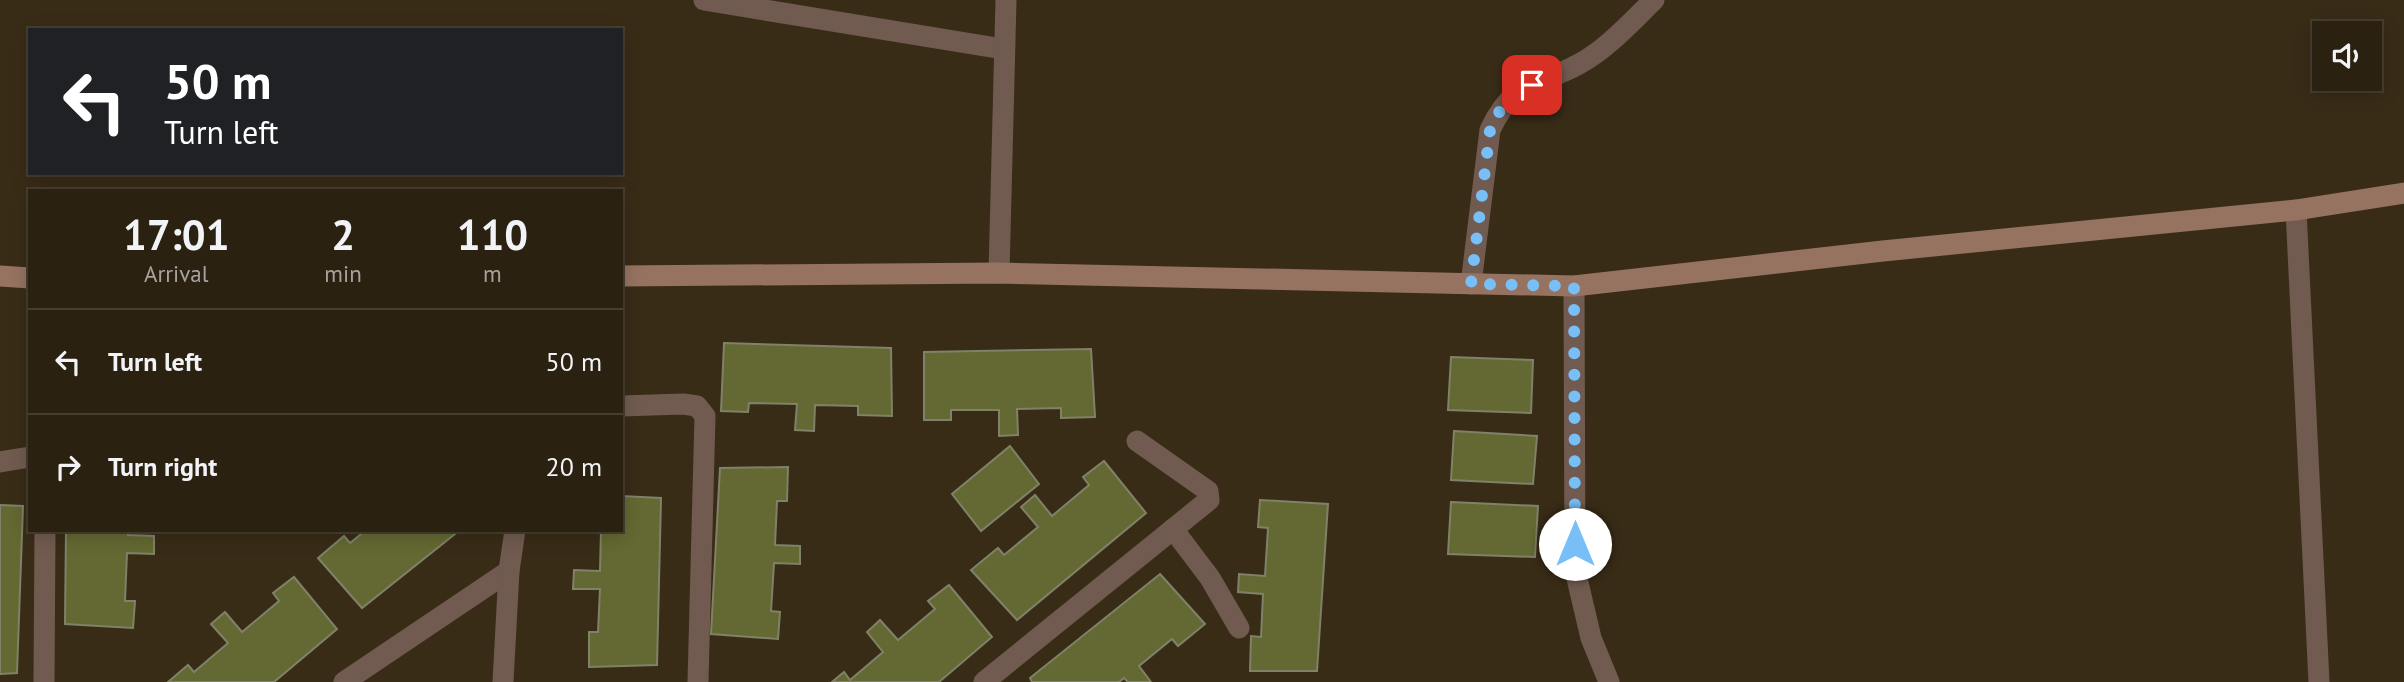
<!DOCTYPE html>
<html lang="en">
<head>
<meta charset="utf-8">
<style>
  :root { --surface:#2b2111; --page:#372e1f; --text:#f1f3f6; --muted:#a6a39f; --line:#473e31 }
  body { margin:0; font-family:"PT Sans",sans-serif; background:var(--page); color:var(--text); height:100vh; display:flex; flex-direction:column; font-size:26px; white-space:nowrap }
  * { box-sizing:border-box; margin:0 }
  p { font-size:23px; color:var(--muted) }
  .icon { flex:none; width:38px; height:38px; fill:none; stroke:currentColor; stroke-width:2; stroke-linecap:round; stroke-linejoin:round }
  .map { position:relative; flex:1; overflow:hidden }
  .sheet { position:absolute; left:28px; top:189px; width:595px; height:343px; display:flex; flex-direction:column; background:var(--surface); border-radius:0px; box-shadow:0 4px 18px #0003,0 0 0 2px var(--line) }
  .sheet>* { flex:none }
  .hud { position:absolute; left:28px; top:28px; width:595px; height:147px; border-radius:0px; box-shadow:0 4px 18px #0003,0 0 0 2px var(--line); background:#202124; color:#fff; overflow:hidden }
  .tools { position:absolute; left:2312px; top:21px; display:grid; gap:14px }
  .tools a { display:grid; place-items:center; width:70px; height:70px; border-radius:0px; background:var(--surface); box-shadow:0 4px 18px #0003,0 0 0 2px var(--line); font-size:35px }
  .pin { position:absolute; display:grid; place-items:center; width:60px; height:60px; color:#fff; margin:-30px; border-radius:14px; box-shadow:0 4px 10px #0006 }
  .me { position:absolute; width:77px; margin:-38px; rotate:0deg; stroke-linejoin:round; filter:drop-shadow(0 0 5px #0008) }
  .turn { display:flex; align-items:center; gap:24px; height:147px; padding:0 21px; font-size:32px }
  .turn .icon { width:91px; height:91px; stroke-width:2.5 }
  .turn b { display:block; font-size:49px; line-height:60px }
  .eta { display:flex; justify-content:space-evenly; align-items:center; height:119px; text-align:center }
  .eta b { font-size:42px; font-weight:600; line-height:49px }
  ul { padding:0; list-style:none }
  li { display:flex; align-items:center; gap:21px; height:105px; padding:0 21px; border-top:2px solid var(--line) }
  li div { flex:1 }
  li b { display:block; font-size:26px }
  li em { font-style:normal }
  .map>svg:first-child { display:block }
  .building { fill:#646832; stroke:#7f8268; stroke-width:2 }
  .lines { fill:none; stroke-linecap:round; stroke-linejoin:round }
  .street { stroke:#715b50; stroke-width:21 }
  .secondary { stroke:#967361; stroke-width:21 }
  .route { stroke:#78bff7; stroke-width:12; stroke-dasharray:0 21.6 }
</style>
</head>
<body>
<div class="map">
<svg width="2404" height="682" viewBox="0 0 2404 682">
  <rect width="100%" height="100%" fill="#392c17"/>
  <g class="building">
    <polygon points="724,343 891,348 892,416 858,415 858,406 815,405 814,431 795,430 797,404 749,403 748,412 721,411"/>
    <polygon points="1091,349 1095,417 1061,418 1061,408 1017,409 1018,435 999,436 999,410 951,410 951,420 924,420 924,352"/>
    <polygon points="1451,357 1533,360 1531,413 1448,410"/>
    <polygon points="1454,431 1537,436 1533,484 1451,480"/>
    <polygon points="1010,446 1039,484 981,531 952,494"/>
    <polygon points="1104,461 1146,513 1017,620 971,570 998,548 1004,555 1038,527 1021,507 1035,495 1052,516 1089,485 1083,477"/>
    <polygon points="788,467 787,501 777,501 775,545 800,546 800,564 774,563 771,611 780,612 778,639 711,634 720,468"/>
    <polygon points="621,496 661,498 657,665 589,667 589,632 598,632 600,589 573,589 574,570 600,571 601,530 621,530"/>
    <polygon points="1260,500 1328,504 1317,671 1250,671 1251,636 1261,637 1263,594 1238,592 1239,574 1265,576 1268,528 1258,527"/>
    <polygon points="1451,502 1538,506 1535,557 1448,554"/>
    <polygon points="0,505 23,506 17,673 0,674"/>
    <polygon points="66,530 128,530 128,535 154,536 154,554 127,553 125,601 135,601 133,628 65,624"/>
    <polygon points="366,530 460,530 362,608 318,558 344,536 350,543"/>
    <polygon points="1160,574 1205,624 1178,646 1172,639 1139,666 1151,682 1128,682 1124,678 1119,682 1032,682 1030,678"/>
    <polygon points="294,577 337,629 274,682 168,682 188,665 194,672 228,643 211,624 225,612 242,632 279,601 273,593"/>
    <polygon points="949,585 992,637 939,682 832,682 844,672 850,680 883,652 867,632 880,620 898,640 935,609 928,601"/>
  </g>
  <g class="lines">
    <g class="street">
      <polyline points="704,0 1003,49"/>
      <polyline points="2296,210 2319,682"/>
      <polyline points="999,273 1006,0"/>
      <path d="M1471 284 1490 130C1513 80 1537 87 1579 64 1607 49 1631 22 1654 0"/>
      <polyline points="1574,286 1575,570 1591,638 1609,682"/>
      <polyline points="621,406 683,404 697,406 705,416 698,682"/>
      <polyline points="0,462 30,457"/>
      <polyline points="1173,529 1210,578 1239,628"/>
      <polyline points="44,682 45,530"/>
      <polyline points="344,682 509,571"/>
      <polyline points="503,682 509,571 515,530"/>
      <polyline points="984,682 1209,500 1208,491 1137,441"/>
    </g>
    <g class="secondary">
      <polyline points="0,276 30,278"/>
      <polyline points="621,276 999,273 1574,286 1883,251 2296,210 2404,193"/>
    </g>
  </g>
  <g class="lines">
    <path class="route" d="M1532 85C1508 96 1501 106 1490 130L1471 284 1574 286 1575 544"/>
  </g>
</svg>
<div class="tools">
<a><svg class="icon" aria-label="sound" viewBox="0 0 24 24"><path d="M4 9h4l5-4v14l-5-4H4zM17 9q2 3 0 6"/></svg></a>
</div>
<div class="pin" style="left:1532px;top:85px;background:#d93025"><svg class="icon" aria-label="arrive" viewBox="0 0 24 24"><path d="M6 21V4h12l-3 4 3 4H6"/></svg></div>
<svg class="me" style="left:1575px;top:544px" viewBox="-20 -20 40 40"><circle r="19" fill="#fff"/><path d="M0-13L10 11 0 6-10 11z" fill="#78bff7"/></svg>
<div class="hud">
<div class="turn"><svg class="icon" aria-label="left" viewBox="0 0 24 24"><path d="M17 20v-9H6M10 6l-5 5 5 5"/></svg><div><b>50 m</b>Turn left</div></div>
</div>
<section class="sheet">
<div class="eta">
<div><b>17:01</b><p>Arrival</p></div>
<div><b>2</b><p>min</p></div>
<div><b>110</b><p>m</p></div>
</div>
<ul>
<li><svg class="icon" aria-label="left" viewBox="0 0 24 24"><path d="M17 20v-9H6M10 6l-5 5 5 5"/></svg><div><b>Turn left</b></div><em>50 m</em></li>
<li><svg class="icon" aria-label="right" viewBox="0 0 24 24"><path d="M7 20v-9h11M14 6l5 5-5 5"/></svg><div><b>Turn right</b></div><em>20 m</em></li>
</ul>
</section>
</div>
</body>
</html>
